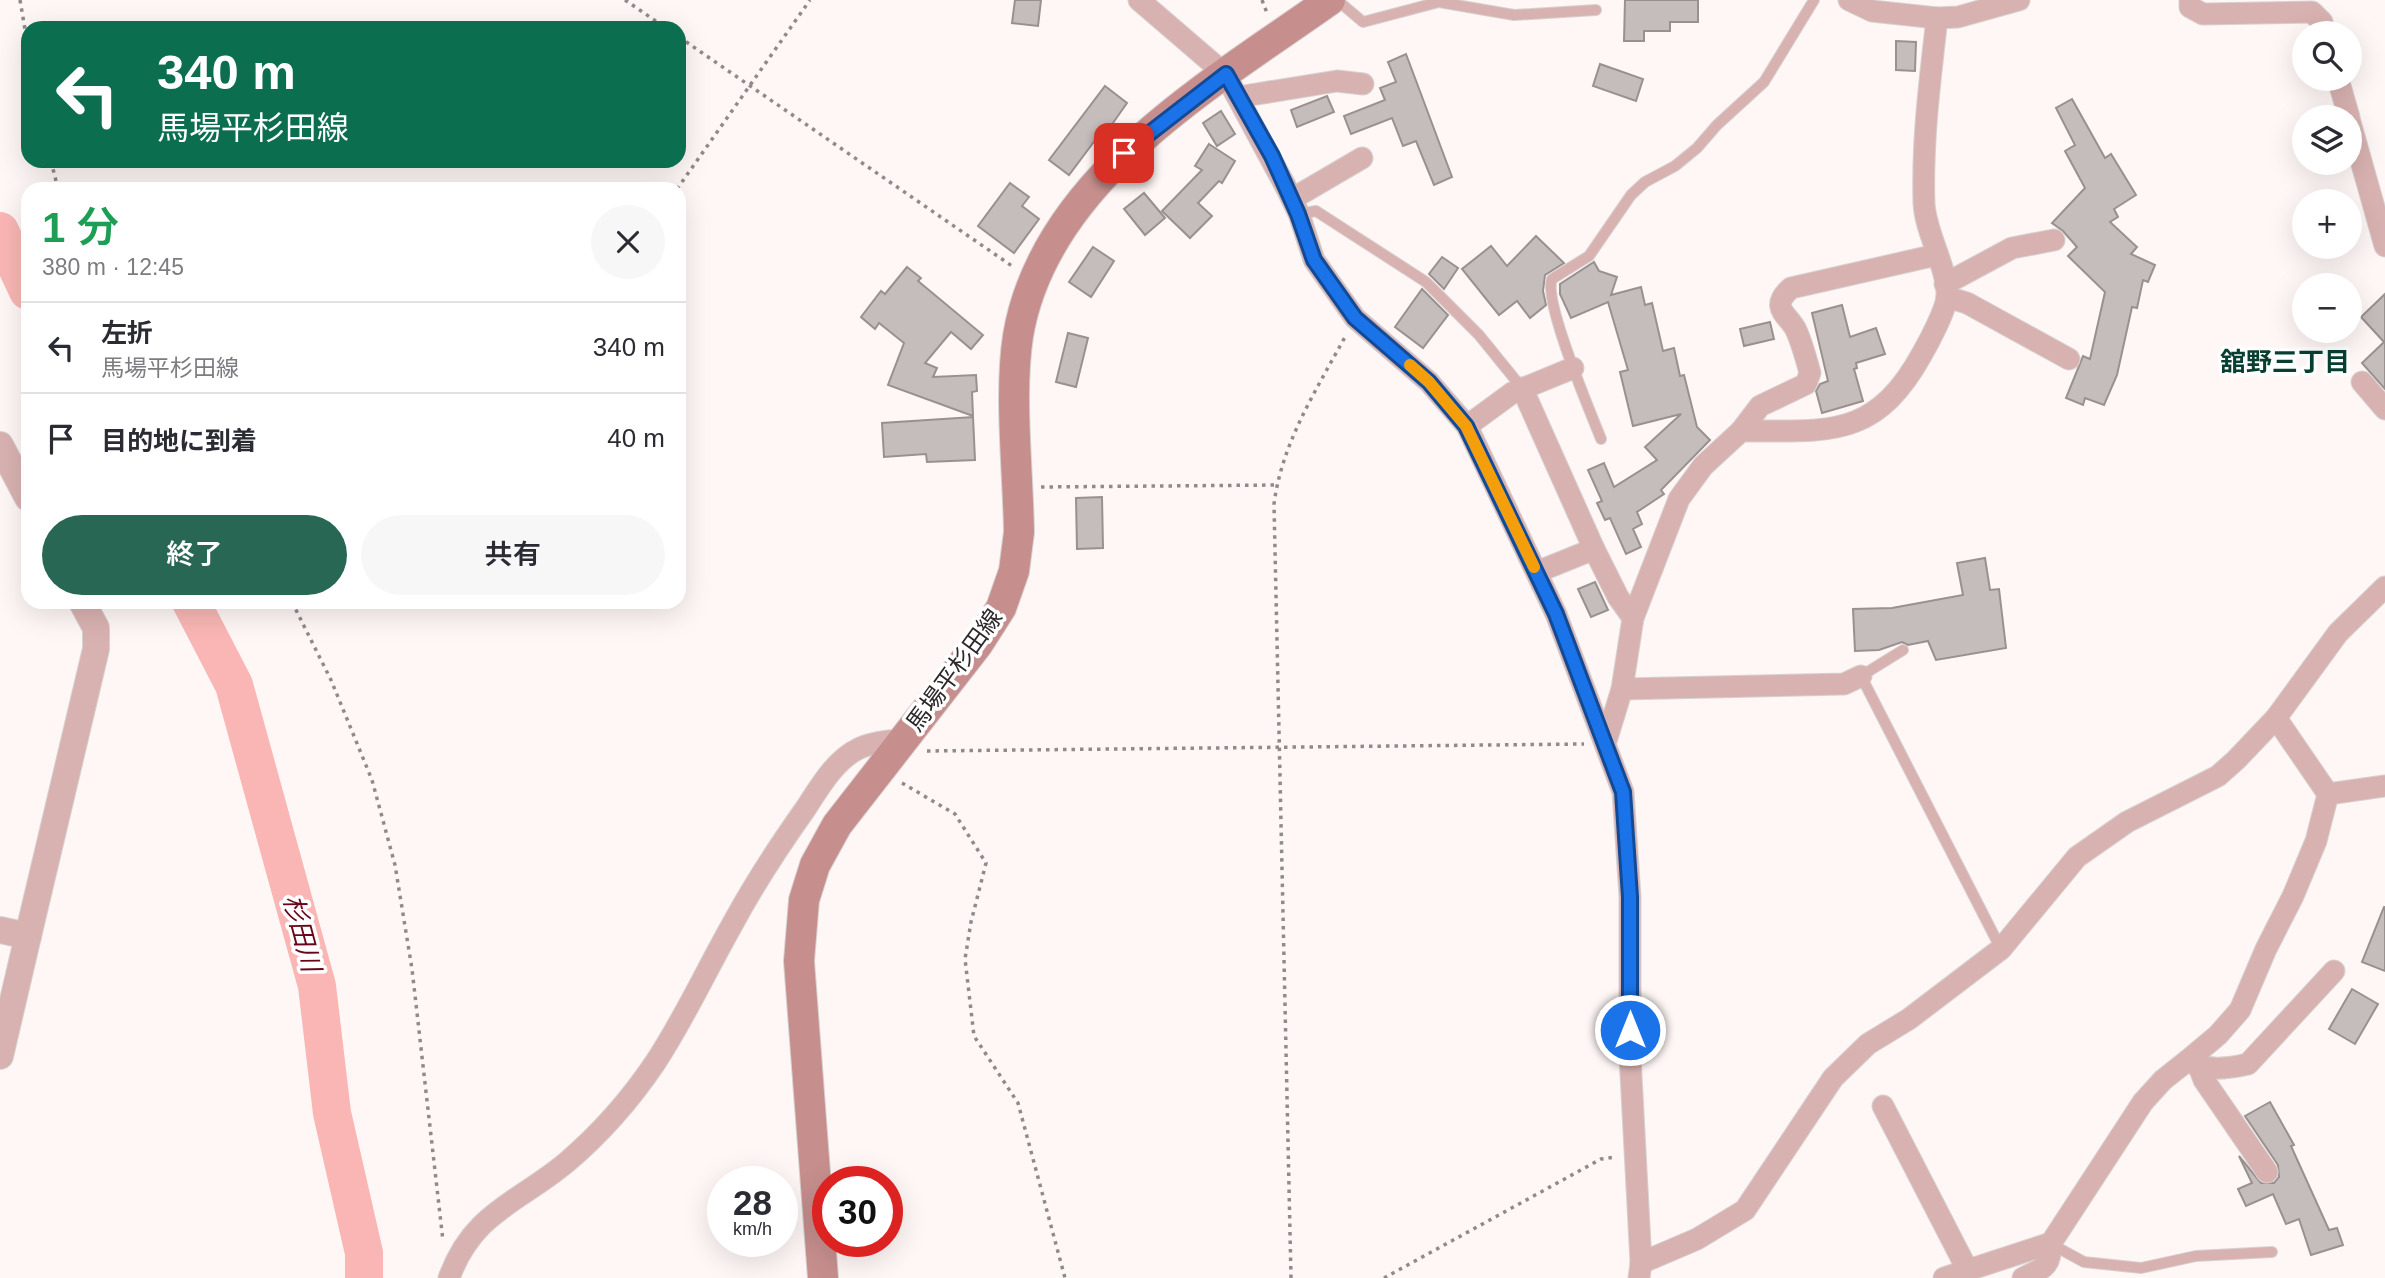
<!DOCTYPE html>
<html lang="ja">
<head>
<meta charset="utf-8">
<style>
  :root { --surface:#fff; --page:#f7f7f7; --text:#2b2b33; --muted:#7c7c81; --line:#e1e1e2; --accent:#286754 }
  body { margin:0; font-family:Helvetica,"Noto Sans JP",sans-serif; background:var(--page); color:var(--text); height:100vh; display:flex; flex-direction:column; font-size:26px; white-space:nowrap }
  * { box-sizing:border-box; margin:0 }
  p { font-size:23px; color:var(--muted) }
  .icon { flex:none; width:38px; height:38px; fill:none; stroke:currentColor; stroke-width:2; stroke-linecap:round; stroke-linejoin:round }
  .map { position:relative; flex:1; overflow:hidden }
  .details { position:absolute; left:21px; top:182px; width:665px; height:427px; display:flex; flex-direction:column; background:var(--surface); border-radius:21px; box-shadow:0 7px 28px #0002 }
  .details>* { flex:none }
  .guide { position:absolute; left:21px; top:21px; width:665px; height:147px; border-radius:21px; box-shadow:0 7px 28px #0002; background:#0b6e4f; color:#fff; overflow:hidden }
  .controls { position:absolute; left:2292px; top:21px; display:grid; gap:14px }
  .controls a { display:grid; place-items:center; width:70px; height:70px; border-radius:50%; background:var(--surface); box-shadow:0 7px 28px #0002; font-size:35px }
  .speed { position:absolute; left:707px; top:1166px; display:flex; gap:14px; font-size:35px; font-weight:700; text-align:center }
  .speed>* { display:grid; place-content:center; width:91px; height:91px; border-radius:50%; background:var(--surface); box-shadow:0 7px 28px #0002; line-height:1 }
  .speed small { font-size:18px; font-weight:400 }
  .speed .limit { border:10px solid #d22; background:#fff; color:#111 }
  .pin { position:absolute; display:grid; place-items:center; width:60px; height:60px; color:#fff; margin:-30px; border-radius:14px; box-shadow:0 4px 10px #0006 }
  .me { position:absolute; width:77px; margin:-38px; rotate:0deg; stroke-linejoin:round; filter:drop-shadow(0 0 5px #0008) }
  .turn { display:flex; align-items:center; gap:24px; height:147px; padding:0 21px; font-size:32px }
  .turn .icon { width:91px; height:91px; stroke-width:2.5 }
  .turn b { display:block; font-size:49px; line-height:60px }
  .round { display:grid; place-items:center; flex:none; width:74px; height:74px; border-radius:37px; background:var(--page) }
  .overview { display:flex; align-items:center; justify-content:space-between; height:119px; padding:0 21px }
  h1 { font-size:42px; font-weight:600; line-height:52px; color:#1e9e55 }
  .action { display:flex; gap:14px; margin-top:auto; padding:14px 21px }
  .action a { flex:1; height:80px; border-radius:42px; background:var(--accent); color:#fff; font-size:28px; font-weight:600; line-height:80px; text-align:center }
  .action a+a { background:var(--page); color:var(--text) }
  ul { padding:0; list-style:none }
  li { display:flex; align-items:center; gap:21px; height:91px; padding:0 21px; border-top:2px solid var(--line) }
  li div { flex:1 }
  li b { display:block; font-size:26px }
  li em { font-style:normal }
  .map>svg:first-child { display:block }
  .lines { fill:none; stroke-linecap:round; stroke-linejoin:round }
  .river { stroke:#f9b6b4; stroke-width:38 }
  .building { fill:#c5bdbc; stroke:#999090; stroke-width:2 }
  .service-casing { stroke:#d8d2d1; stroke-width:12 }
  .minor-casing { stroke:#d8d2d1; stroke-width:23 }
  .tertiary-casing { stroke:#d8d2d1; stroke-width:28 }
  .secondary-casing { stroke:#d8d2d1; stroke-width:32 }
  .path { stroke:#908a8a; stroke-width:3.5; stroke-dasharray:3.5 5; stroke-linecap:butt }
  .service { stroke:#d8b2b1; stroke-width:10 }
  .minor { stroke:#d8b2b1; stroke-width:21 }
  .tertiary { stroke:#d8b2b1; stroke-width:26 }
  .secondary { stroke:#c68f8e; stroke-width:30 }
  .route-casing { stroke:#114b97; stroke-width:18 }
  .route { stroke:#1a73e8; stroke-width:12 }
  .slow { stroke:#f59e0b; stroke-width:12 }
  .labels { text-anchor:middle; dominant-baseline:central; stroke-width:7; stroke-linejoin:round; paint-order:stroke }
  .street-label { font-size:24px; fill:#2d2929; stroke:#fff }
  .neighbourhood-label { font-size:26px; font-weight:bold; fill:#093f31; stroke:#fff }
  .water-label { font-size:26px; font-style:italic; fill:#690518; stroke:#fff }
</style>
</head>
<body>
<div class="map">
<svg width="2385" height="1278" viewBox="0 0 2385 1278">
  <rect width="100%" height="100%" fill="#fef7f6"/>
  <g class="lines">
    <g class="river">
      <polyline points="0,231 28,291"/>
      <polyline points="191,602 234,685 317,986 332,1113 364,1253 364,1278"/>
    </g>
  </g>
  <g class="building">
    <polygon points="1015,0 1041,0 1038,26 1012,23"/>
    <polygon points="1625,0 1698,0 1698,22 1670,22 1670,31 1644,31 1644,41 1624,41"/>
    <polygon points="1896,41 1916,42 1915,71 1896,70"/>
    <polygon points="1406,54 1452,177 1434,185 1416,141 1403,146 1392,118 1351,134 1344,116 1385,100 1380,88 1396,82 1388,62"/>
    <polygon points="1600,64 1643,79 1636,101 1593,86"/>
    <polygon points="1105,86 1127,103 1108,130 1105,127 1069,175 1049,160"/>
    <polygon points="1327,96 1334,112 1297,127 1291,110"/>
    <polygon points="2072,99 2105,158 2111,154 2136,195 2114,209 2118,217 2110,222 2137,247 2131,254 2155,265 2148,282 2143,280 2137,308 2132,307 2117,375 2104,405 2085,398 2083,405 2066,398 2083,356 2090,359 2105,292 2068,256 2077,247 2063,231 2052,223 2085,188 2065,151 2075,145 2056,108"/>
    <polygon points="1221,111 1235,134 1217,146 1203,123"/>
    <polygon points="1209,144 1235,161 1222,183 1219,181 1198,203 1212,216 1190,238 1162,211 1202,170 1195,166"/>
    <polygon points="1010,183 1029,197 1022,206 1039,219 1014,253 978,226"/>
    <polygon points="1144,193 1165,218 1145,235 1124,209"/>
    <polygon points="1536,236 1564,263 1545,275 1543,291 1546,305 1530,318 1517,301 1499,315 1462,269 1491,246 1507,266"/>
    <polygon points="1093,247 1114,261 1091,297 1069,282"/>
    <polygon points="1442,257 1458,268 1444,289 1429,274"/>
    <polygon points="1594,262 1599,271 1617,277 1611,295 1641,287 1645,305 1652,303 1663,351 1674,348 1680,376 1684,375 1697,427 1710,440 1661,490 1664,494 1637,512 1642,524 1633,529 1641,547 1626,554 1610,518 1605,520 1597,503 1602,501 1588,470 1604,463 1614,487 1657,460 1645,447 1681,414 1633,426 1620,372 1628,370 1608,302 1571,318 1560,294 1560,284"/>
    <polygon points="907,267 921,278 918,281 983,335 971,349 951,332 925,363 937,368 933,377 976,375 977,391 972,392 973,416 888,385 904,343 879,323 875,329 861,317 881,291 885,294"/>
    <polygon points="1422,289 1448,315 1423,348 1395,327"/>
    <polygon points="2385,294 2385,389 2362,363 2384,342 2361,317"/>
    <polygon points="1842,305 1850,337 1876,328 1885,354 1856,363 1857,368 1854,369 1863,401 1822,413 1816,391 1820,384 1828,381 1812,313"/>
    <polygon points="1770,322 1774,339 1744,346 1740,329"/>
    <polygon points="1068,333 1088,338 1076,387 1056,382"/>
    <polygon points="973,417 975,460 927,462 926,454 884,457 882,423"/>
    <polygon points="1102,497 1103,548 1077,549 1076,498"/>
    <polygon points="1985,558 1990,590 1999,589 2006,648 1936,660 1928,641 1908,645 1902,642 1879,650 1855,651 1853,609 1892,608 1963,595 1957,563"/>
    <polygon points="1595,582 1608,610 1591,617 1578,589"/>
    <polygon points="2384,907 2385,907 2385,971 2362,962"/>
    <polygon points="2352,989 2378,1004 2355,1044 2329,1029"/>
    <polygon points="2270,1102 2294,1145 2291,1146 2329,1230 2337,1228 2343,1245 2311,1255 2299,1219 2286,1224 2273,1194 2246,1206 2238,1189 2252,1183 2239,1156 2261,1183 2274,1183 2279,1177 2278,1165 2245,1116"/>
  </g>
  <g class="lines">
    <defs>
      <g id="service">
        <polyline points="1337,0 1363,22 1439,2 1514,15 1596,10"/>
        <polyline points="1299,214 1316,211 1426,282 1479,335 1522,388"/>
        <path d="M1601 439C1590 411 1543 301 1552 279L1589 256 1631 195 1645 182 1675 166 1697 148 1717 125 1764 82 1814 0"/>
        <polyline points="1903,650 1861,676 2001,949"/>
        <polyline points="2051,1244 2084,1262 2141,1268 2196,1256 2272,1252"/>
      </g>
      <g id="minor">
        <polyline points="1139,0 1225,74 1287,189 1299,214 1314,260 1355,318 1429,382 1467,426 1556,614 1623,792 1630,897 1630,1056 1641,1263 1639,1278"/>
        <polyline points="1849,0 1872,11 1937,18"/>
        <polyline points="2190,0 2190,7 2203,14 2312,12 2322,22 2325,33"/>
        <polyline points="2338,79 2349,117"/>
        <polyline points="1238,97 1337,81 1363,84"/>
        <polyline points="2350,122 2385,246"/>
        <polyline points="1292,199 1362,158"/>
        <polyline points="1945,284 2012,248 2054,240"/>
        <polyline points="1947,297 1967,303 2069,359"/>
        <polyline points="2362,382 2385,409"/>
        <polyline points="1522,388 1594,549 1618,597 1633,618"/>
        <polyline points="1467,426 1512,393 1573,368"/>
        <path d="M1741 431 1760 406 1806 384 1810 373C1806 358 1802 343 1796 330 1789 315 1768 308 1791 288L1936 255"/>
        <polyline points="1537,572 1594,549"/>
        <polyline points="1622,689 1844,684 1861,676"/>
        <path d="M1606 741 1622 689 1633 618 1679 499 1703 466 1741 431C1827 430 1874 441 1922 354 1929 342 1946 310 1947 296 1948 269 1925 232 1924 203 1922 141 1930 80 1937 18L1958 17 2019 0"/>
        <polyline points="2328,794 2385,786"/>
        <polyline points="2187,1061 2218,1035 2240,1010 2266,949 2293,896 2316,841 2328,794 2276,718"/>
        <polyline points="2199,1067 2204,1080 2267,1172"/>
        <polyline points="1883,1106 1967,1269"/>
        <polyline points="1641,1263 1697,1239 1745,1210 1833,1078 1868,1044 1909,1019 2001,949 2077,857 2127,822 2218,776 2236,760 2276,718 2338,633 2385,587"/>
        <path d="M449 1278C473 1212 518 1203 567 1162 601 1133 630 1100 655 1063 684 1019 706 971 732 925 754 884 779 846 806 808 819 788 835 760 858 749 871 742 890 741 904 739"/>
        <path d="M1944 1278 2051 1243 2143 1102 2163 1080 2187 1061C2208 1071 2226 1069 2248 1064L2334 971"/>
        <path d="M2023 1278C2043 1268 2051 1268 2051 1243"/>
      </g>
      <g id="tertiary">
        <polyline points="0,445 28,498"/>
        <polyline points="0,930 28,936 0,1056"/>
        <polyline points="28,936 96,649 96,628 82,602"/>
      </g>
      <path id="secondary" d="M823 1278 799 961 804 900 815 865 837 825 978 644 1001 608 1014 571 1019 532C1018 472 1009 394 1018 336 1044 179 1212 84 1330 0"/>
    </defs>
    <use href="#service" class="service-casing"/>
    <use href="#minor" class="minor-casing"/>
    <use href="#tertiary" class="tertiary-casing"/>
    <use href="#secondary" class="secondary-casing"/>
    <g class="path">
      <polyline points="20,0 28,47"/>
      <polyline points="625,0 666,28"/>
      <polyline points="1262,0 1267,13"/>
      <polyline points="679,37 1012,266"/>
      <polyline points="51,161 58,189"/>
      <polyline points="677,189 810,0"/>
      <polyline points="1041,487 1277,485"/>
      <polyline points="292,602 331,680 372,780 395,865 412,969 443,1241"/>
      <polyline points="927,751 1584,744"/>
      <polyline points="902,783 955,814 986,863 971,922 965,959 974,1036 1018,1103 1065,1278"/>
      <path d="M1291 1278 1274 504C1282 442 1317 389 1346 335"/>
      <polyline points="1384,1278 1601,1159 1615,1157"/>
    </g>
    <use href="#service" class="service"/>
    <use href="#minor" class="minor"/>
    <use href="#tertiary" class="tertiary"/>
    <use href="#secondary" class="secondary"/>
  </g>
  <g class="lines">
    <defs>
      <polyline id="route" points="1124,153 1226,74 1272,156 1298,214 1314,260 1355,318 1429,382 1466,426 1556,614 1623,792 1630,897 1630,1030"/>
    </defs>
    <use href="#route" class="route-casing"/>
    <use href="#route" class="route"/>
    <polyline class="slow" points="1410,365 1429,382 1466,426 1534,567"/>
  </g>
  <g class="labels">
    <g class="street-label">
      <text transform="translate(954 670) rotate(-54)">馬場平杉田線</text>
    </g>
    <g class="neighbourhood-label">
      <text x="2285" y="362">舘野三丁目</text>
    </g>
    <g class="water-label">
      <text transform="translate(302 933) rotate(75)">杉田川</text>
    </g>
  </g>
</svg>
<div class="controls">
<a><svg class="icon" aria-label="search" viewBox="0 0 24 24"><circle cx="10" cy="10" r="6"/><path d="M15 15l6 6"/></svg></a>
<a><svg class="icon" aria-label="layers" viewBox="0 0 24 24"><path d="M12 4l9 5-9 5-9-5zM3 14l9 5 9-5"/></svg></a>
<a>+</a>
<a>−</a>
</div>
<div class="speed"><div>28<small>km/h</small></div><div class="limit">30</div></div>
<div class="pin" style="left:1124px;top:153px;background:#d93025"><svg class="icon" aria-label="arrive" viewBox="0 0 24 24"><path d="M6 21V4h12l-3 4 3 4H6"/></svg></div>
<svg class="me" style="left:1630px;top:1030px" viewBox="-20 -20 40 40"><circle r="17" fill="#1a73e8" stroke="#fff" stroke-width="3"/><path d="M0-11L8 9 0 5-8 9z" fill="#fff"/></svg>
<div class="guide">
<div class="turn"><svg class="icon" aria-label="left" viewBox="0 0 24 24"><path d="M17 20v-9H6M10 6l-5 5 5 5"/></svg><div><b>340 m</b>馬場平杉田線</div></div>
</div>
<section class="details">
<div class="overview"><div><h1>1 分</h1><p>380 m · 12:45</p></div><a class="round"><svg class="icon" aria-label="close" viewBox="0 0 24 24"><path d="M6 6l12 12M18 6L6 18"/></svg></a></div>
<ul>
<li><svg class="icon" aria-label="left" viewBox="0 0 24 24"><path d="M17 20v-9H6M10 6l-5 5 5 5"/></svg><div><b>左折</b><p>馬場平杉田線</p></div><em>340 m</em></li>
<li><svg class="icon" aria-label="arrive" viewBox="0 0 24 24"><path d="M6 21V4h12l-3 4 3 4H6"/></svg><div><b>目的地に到着</b></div><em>40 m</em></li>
</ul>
<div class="action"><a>終了</a><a>共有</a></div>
</section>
</div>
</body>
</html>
